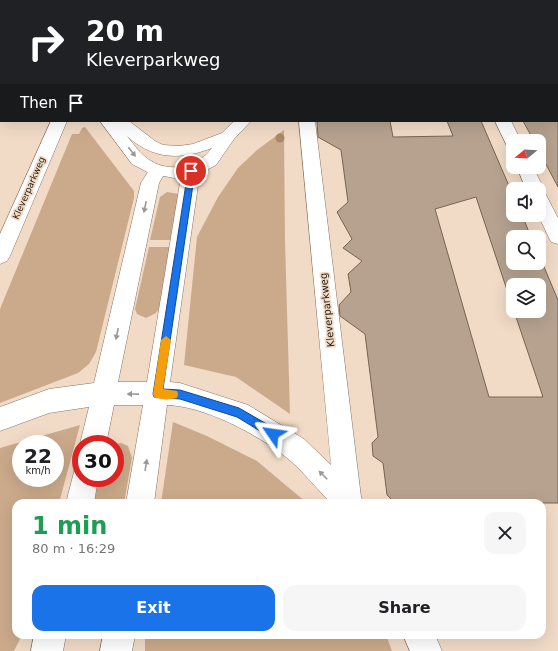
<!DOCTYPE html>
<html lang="en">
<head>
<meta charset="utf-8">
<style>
  :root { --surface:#fff; --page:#f6f6f6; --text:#202124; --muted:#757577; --accent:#1a73e8 }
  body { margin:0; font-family:"DejaVu Sans",sans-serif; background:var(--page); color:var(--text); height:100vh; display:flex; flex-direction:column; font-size:15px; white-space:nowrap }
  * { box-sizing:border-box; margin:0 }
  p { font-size:13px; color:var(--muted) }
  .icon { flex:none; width:22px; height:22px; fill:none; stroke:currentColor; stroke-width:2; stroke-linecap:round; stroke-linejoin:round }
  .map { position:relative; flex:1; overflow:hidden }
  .drawer { position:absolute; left:12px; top:499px; width:534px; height:140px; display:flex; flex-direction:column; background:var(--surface); border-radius:12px; box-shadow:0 4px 16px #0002 }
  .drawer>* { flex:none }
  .guide { position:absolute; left:0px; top:0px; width:558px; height:122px; box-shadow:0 4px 16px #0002; background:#202124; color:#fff; overflow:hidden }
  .needle { width:26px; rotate:252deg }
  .fabs { position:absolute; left:506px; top:134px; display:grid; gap:8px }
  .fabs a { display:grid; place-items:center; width:40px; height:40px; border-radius:8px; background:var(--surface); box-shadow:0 4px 16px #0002; font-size:20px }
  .speed { position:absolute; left:12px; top:435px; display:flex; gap:8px; font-size:20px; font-weight:700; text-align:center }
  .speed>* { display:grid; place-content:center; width:52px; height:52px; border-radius:50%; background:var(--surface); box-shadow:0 4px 16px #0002; line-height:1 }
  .speed small { font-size:10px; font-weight:400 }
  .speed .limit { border:6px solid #d22; background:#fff; color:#111 }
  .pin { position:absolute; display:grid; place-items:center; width:34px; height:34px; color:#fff; margin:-17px; border:2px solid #fff; border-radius:50%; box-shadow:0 1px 4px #0007 }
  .me { position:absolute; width:44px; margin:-22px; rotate:302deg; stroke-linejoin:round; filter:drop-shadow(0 0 3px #0008) }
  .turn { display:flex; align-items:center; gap:14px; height:84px; padding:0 20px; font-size:18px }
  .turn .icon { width:52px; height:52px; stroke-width:2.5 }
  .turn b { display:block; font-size:28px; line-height:34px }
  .then { display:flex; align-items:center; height:38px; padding:0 20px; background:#0003; gap:8px; font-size:15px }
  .round { display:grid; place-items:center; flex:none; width:42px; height:42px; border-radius:12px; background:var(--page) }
  .overview { display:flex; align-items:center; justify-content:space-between; height:68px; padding:0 20px }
  h1 { font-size:24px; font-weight:600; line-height:30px; color:#1e9e55 }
  .primary-button { display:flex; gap:8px; margin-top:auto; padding:8px 20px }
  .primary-button a { flex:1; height:46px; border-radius:12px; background:var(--accent); color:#fff; font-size:16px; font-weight:600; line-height:46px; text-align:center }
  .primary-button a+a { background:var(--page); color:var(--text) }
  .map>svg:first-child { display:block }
  .green { fill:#cbaa8b; fill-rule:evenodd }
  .building { fill:#b6a28f; stroke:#776452; fill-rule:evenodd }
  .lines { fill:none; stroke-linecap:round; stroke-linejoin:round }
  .lane-casing { stroke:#867361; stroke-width:1 }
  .street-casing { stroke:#867361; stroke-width:1 }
  .secondary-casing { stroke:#867361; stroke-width:1 }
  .lane { fill:#fff; fill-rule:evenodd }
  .street { fill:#fff; fill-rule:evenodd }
  .secondary { fill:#fff; fill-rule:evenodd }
  .tree { fill:#ab8965 }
  .oneway { fill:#9c9895 }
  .route { fill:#1a73e8; stroke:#114b97 }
  .slow { fill:#f59e0b }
  .labels { text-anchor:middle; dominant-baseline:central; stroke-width:3.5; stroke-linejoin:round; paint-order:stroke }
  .far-street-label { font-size:9px; fill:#221b13; stroke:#f1dbc7 }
  .street-label { font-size:10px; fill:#221b13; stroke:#f1dbc7 }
</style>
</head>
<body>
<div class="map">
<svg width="558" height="651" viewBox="0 0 558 651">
  <rect width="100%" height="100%" fill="#f1dbc7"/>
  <g class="green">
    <polygon points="85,127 134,191 134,198 96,352 89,364 78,373 0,403 0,309 72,134 79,134 82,128"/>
    <polygon points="284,130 285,241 290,414 236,377 184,365 197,237 218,197 238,168 257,150"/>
    <polygon points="167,192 179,194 171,240 150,240 160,197"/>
    <polygon points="149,247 170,247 159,309 156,313 146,318 137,314 135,309"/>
    <polygon points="173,422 207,436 257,461 307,503 161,503"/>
    <path d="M80 425 59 503H16V635H22L14 651H0V448ZM21 444H55V478H21Z"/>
    <polygon points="121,443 128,446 132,458 124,503 94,503 99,478 115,478 115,444"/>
    <polygon points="145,635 386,635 392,651 145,651"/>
  </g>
  <g class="building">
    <path d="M317 121H390L393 137 453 136 447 121H481L513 195V215H522L531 237H513V263H539V255L558 300V503H395L387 495 383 463 373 456 372 443 378 437 365 334 340 316 339 305 351 292 348 274 362 261 343 248 352 239 337 212 348 202 341 150 318 137ZM476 197 513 308V285H539V311H514L543 397H489L435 209Z"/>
    <polygon points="523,121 558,121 558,187 539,151 539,141 534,141"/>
  </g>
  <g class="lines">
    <defs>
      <polygon id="lane" points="351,0 359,0 360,1 352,1"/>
      <g id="street">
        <rect x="443" y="0" width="12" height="1"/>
        <polygon points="51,121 67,121 10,256 7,261 0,264 0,234"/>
        <path d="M299 121H315L361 497 364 503H331C316 488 302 470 286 457 257 434 204 406 167 405L154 503H126L143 405H114L106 444H81V446L80 444 89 407 49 413 0 431V407L49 389 94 383 141 183 151 167 157 165 163 167 166 171 159 183 118 382H147L182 171 185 167 191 165 197 167 200 171 170 382 180 383 248 405 304 439 331 465Z"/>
        <polygon points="495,121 511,121 521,141 513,141 513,147 507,146"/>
        <polygon points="517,167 533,167 544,189 542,192 545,193 558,218 558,244 551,242 538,215 539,189 526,189"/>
        <polygon points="81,466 81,478 98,478 94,503 66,503 75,468"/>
        <polygon points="34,635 66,635 63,651 31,651"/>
        <polygon points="103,635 135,635 132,651 100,651"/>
        <polygon points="403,635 435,635 442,651 410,651"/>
      </g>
      <g id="secondary">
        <rect x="557" y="11" width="1" height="8"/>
        <rect x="0" y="34" width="1" height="9"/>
        <path d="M100 121H129L155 141 163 145 179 146 193 144 222 133 234 121H251L234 139 216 165 199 174 174 178 149 173 132 164ZM127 136C153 160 181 160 212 148 199 167 170 173 151 161 141 155 134 145 127 136Z"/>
      </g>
    </defs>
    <use href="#lane" class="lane-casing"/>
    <use href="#street" class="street-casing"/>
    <use href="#secondary" class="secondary-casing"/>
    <use href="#lane" class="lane"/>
    <use href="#street" class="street"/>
    <use href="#secondary" class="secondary"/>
  </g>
  <circle class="tree" cx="280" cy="138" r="4.5"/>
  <defs><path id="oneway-solid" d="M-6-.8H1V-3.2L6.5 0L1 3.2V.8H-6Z"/></defs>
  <g class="oneway">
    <use href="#oneway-solid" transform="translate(132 152) rotate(52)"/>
    <use href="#oneway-solid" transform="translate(145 207) rotate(102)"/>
    <use href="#oneway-solid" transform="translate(117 334) rotate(102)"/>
    <use href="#oneway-solid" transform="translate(133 394) rotate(-179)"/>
    <use href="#oneway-solid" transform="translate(146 465) rotate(-81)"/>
    <use href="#oneway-solid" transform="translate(323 475) rotate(-135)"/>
  </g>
  <polygon class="route" points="191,168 195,171 163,389 180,390 239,408 277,430 278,434 277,437 273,439 237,417 180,399 154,397 153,394 188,171"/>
  <path class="slow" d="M166 336 171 340 163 389 177 391 178 394 177 398C170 400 160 400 154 397L153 394 161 340Z"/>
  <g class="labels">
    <g class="far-street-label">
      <text transform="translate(29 188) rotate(-66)">Kleverparkweg</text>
    </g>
    <g class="street-label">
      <text transform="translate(327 310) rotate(-96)">Kleverparkweg</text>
    </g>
  </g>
</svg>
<div class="fabs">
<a><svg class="needle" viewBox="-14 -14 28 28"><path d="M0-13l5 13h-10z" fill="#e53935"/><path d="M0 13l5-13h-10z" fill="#757577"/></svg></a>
<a><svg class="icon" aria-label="sound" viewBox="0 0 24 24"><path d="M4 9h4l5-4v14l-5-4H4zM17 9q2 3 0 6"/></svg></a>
<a><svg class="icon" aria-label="search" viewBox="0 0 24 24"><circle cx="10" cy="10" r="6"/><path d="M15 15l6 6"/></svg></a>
<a><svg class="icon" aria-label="layers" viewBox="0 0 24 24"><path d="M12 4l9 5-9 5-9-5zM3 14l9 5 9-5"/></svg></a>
</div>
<div class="speed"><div>22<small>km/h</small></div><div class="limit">30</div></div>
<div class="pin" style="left:191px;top:171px;background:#d93025"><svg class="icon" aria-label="arrive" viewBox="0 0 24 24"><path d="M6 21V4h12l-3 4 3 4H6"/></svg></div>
<svg class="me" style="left:273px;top:434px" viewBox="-20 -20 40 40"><path d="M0-17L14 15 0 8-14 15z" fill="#1a73e8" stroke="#fff" stroke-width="4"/></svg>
<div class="guide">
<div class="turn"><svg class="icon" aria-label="right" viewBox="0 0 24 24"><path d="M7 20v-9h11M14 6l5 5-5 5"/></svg><div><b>20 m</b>Kleverparkweg</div></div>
<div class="then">Then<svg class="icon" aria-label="arrive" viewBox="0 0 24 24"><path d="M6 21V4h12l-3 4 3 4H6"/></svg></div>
</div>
<section class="drawer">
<div class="overview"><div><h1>1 min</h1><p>80 m · 16:29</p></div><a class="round"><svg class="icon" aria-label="close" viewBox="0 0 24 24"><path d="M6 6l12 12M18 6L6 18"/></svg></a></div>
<div class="primary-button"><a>Exit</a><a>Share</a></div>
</section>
</div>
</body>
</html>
